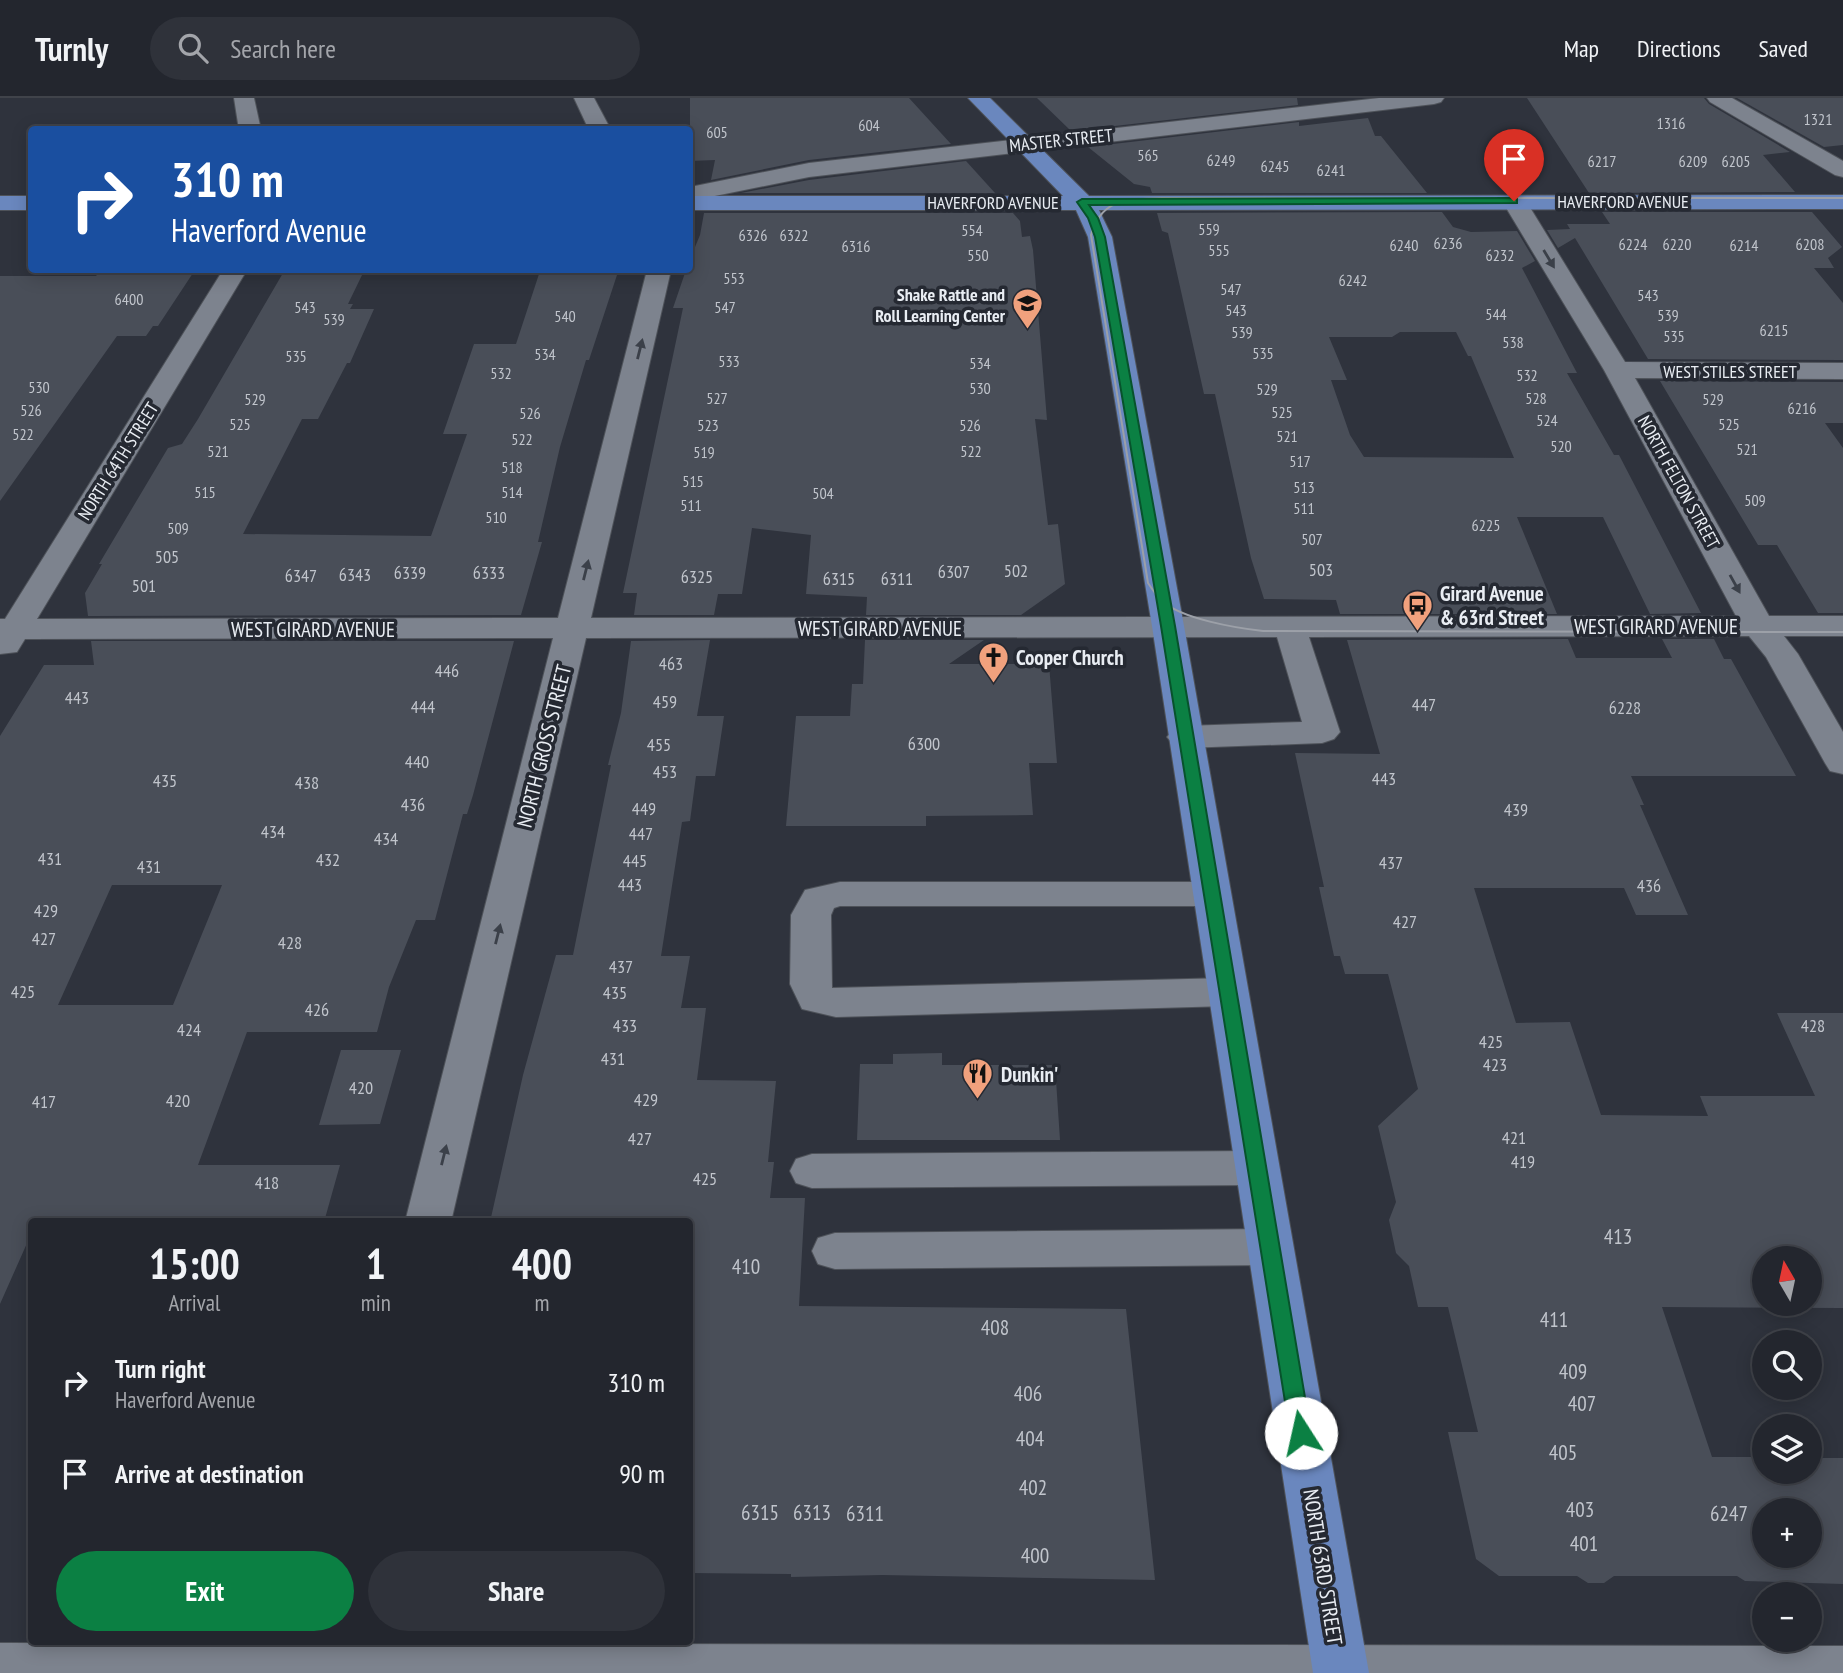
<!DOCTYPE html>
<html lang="en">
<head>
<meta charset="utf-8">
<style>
  :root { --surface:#23262e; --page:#2f323a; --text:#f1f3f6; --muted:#a3a5aa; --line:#40434a; --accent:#0b8043 }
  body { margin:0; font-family:"PT Sans Narrow",sans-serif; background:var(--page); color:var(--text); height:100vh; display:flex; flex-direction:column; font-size:26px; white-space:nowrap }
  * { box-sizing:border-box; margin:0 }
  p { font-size:23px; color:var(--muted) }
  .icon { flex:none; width:38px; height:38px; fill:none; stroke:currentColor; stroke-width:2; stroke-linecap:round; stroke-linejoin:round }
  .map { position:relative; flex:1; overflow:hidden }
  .details { position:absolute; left:28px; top:1120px; width:665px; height:427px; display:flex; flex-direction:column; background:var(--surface); border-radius:7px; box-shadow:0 4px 18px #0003,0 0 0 2px var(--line) }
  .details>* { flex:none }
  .banner { position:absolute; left:28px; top:28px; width:665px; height:147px; border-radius:7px; box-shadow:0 4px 18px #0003,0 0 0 2px var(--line); background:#1a4fa0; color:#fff; overflow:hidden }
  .needle { width:46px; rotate:351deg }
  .fabs { position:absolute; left:1752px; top:1148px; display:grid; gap:14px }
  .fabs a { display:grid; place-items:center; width:70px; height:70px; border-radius:50%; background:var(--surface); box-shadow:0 4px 18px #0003,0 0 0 2px var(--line); font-size:35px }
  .pin { position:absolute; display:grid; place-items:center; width:60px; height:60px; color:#fff; margin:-72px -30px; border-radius:50% 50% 50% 0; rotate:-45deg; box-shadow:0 0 7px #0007 }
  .pin .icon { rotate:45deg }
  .me { position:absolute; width:77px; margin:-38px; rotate:350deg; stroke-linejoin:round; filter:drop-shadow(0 0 5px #0008) }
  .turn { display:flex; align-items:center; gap:24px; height:147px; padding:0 28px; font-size:32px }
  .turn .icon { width:91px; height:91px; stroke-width:2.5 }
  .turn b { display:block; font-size:49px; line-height:60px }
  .eta { display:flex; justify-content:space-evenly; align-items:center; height:119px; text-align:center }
  .eta b { font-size:42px; font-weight:700; line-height:49px }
  .primary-button { display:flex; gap:14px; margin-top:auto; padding:14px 28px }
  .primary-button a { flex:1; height:80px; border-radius:42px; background:var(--accent); color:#fff; font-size:28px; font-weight:700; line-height:80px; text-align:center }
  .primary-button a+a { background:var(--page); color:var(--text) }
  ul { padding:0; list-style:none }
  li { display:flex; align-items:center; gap:21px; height:91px; padding:0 28px }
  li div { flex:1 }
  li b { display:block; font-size:26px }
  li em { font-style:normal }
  header { display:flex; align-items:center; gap:42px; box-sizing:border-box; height:98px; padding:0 35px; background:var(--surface); border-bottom:2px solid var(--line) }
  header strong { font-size:33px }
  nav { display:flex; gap:38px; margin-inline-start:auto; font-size:24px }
  .search { width:490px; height:63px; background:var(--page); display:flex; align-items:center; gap:18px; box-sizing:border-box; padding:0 24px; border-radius:38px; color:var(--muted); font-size:26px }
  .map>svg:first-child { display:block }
  .building { fill:#494e58; fill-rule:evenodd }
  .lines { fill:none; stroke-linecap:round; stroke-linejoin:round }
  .minor-casing { stroke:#4e5259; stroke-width:2 }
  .major-casing { stroke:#4e5259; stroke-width:2 }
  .minor { fill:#7d838e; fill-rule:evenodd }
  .major { fill:#6a87be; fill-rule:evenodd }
  .tram { stroke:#9ca0a8; stroke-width:2 }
  .oneway { fill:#3b4049 }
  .route { fill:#0b8043; stroke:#07532c; stroke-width:2 }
  .labels { text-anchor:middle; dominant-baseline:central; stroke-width:7; stroke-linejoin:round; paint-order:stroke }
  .far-number-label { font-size:16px; fill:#c1c5cc }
  .far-street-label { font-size:18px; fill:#e9edf3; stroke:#252932 }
  .far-poi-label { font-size:18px; font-weight:bold; fill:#e9edf3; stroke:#252932; text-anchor:end }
  .number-label { font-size:18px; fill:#c1c5cc }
  .poi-label { font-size:21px; font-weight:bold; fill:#e9edf3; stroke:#252932; text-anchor:start }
  .street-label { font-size:21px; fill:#e9edf3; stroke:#252932 }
  .near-number-label { font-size:21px; fill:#c1c5cc }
</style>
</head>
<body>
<header>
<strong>Turnly</strong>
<div class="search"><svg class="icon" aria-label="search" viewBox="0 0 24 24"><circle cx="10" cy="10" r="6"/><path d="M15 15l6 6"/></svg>Search here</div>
<nav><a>Map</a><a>Directions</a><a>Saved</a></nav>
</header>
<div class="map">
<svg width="1843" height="1575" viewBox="0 0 1843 1575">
  <rect width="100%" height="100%" fill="#2f333d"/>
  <g class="building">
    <polygon points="690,0 909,0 951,46 809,62 711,82 715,62 690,63"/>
    <polygon points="1037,0 1297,0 1298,7 1071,33"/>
    <polygon points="1527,0 1704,0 1709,6 1790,54 1763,57 1795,94 1589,95"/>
    <polygon points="1737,0 1843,0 1843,47 1824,49"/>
    <polygon points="1368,20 1375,38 1381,38 1427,95 1152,95 1150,89 1134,86 1088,49 1299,24 1299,28"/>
    <polygon points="966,63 995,95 741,95 809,82"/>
    <path d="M1442 114 1453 129 1471 134 1517 133 1535 163 1522 170 1577 275H1567L1614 357H1619L1701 515 1650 516 1603 419H1517L1557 516H1340L1336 502 1264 501 1251 460 1215 296H1204L1168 135 1162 133 1157 115ZM1400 234H1456L1468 258H1471L1514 360 1364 359 1350 337 1331 282H1347L1329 239H1392Z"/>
    <polygon points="1602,114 1812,114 1842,149 1828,160 1834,170 1814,170 1843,205 1843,262 1648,261 1575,140 1558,150 1547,132 1570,131 1567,126 1610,126"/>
    <polygon points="704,115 1013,115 1020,123 1022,139 1030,138 1033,152 1047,322 1035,321 1048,427 1058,426 1065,486 1021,517 866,517 867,499 806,496 811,437 752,430 742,496 718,496 714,517 634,517 637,495 623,495 683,210 673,210 686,172 690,172 690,161 700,137"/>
    <polygon points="101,172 190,172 188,175 193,175 158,228 153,228 146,238 117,238 0,403 0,178 96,178"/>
    <polygon points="283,175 363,175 348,206 353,206 350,211 374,211 350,265 347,265 318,321 302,321 243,436 431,438 467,336 443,336 474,246 516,246 539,176 617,177 589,262 586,262 560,349 538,444 542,444 521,517 88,518 85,495 102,466 99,466 168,350 182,346 198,321"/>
    <polygon points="1660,283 1843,284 1843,325 1825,325 1843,350 1843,515 1818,515 1777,447 1758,447"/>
    <path d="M1568 541 1576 560H1672L1662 541H1714L1724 561H1731L1796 678H1631L1644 707H1640L1688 817H1636L1624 790H1474L1516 925 1570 924 1601 1017 1708 1018 1700 998H1815L1777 915H1843V1210L1662 1209 1712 1359H1764V1374H1810V1360H1843V1486L1745 1483 1737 1478H1614L1604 1485H1588L1577 1478H1499L1476 1461 1448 1334H1478L1448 1209H1418L1409 1168 1396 1155 1389 1122 1396 1104 1378 1028 1418 991 1388 876H1345L1340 858H1334L1319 789H1324L1295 655 1380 656 1347 542ZM1764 1160H1810V1206H1764ZM1764 1412H1810V1458H1764Z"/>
    <polygon points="710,542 697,618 724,618 715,678 696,678 690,723 682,724 661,858 690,858 681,910 706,910 697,982 776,983 768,1064 774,1064 770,1100 805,1100 799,1208 1126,1211 1155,1482 882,1477 791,1479 791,1476 690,1475 690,1124 490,1124 523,977 556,857 573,857 611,667 608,667 621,615 631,543"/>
    <polygon points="865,542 984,542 949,566 1049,566 1057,665 1029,665 1033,717 926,718 926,728 786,728 796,618 850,618 852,586 863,586"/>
    <path d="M91 543H514L473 697 467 716H463L435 822H416L389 889 377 934H247L198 1067H340L324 1124H32V1134L0 1206V638L44 567H94ZM112 787H222L173 907H58Z"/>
    <polygon points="341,952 401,952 380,1026 319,1027"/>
    <polygon points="942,955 942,967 1055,967 1060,1042 857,1042 860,966 893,966 893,956"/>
  </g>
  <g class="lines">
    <defs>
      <g id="minor">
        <polygon points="234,0 254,0 261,32 239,32"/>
        <polygon points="574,0 594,0 611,32 589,32"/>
        <polygon points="1379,0 1444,0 1441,4 1434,6 809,79 690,103 690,89 809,65"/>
        <polygon points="1707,0 1732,0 1843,63 1843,79 1835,77 1710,4"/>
        <polygon points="1514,96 1522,98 1526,103 1625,264 1843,265 1843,281 1635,280 1769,518 1843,518 1843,538 1784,538 1798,556 1843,634 1843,676 1830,673 1825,665 1766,559 1749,538 1309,539 1340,634 1334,641 1322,645 1185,650 1173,646 1167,639 1173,632 1185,628 1302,624 1277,539 586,540 451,1124 405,1124 553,540 25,541 17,554 0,556 0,521 5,521 223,172 247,172 37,521 558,520 647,172 671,172 591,520 1736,518 1604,272 1502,103 1506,98"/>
        <polygon points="840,784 1211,784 1225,787 1230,796 1225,805 1211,808 840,808 834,810 831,817 832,890 1228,880 1242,884 1248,894 1242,904 1228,908 836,919 802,911 790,886 791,817 805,792"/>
        <polygon points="1257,1053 1273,1058 1279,1070 1273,1082 1257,1087 812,1090 796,1085 790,1073 796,1061 812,1056"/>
        <polygon points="1270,1131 1286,1136 1293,1149 1286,1162 1270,1167 835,1171 818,1166 812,1153 818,1140 835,1135"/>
        <polygon points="0,1545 1843,1548 1843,1575 0,1575"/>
      </g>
      <g id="major">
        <polygon points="968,0 990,0 1089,98 1843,97 1843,111 1099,112 1112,139 1184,528 1369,1575 1313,1575 1152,528 1088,139 1076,112 690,112 690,98 1063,98"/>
        <rect x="0" y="98" width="32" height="14"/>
      </g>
    </defs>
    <use href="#minor" class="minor-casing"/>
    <use href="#major" class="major-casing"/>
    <use href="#minor" class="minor"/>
    <use href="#major" class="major"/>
    <path class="tram" d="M1843 100H1162C1128 102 1102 99 1091 137L1148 485C1152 491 1157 498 1162 503 1182 521 1236 530 1263 533L1843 534"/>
  </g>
  <defs><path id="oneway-solid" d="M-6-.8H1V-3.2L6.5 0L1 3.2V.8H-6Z" transform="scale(1.75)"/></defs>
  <g class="oneway">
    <use href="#oneway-solid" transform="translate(1549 161) rotate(59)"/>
    <use href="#oneway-solid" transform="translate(640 251) rotate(-76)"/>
    <use href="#oneway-solid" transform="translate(586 472) rotate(-76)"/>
    <use href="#oneway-solid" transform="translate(1735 486) rotate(61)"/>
    <use href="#oneway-solid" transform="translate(498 836) rotate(-76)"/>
    <use href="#oneway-solid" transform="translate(444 1057) rotate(-76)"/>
  </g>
  <polygon class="route" points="1514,100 1517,101 1517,105 1089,107 1098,120 1105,139 1175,528 1311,1335 1308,1341 1301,1344 1294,1341 1290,1335 1161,528 1095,139 1088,120 1077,104 1082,101"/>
  <defs>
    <symbol id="school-pin" viewBox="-11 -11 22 30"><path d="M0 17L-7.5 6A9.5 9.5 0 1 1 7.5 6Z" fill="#f1a17d" stroke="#252932"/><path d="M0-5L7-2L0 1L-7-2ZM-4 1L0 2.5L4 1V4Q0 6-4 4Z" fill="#111"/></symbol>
    <symbol id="bus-pin" viewBox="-11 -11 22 30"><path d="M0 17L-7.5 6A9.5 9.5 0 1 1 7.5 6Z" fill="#f1a17d" stroke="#252932"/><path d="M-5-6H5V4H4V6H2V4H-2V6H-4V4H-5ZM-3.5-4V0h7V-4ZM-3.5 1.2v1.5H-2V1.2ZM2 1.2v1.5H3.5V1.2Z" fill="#111"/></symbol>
    <symbol id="church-pin" viewBox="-11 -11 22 30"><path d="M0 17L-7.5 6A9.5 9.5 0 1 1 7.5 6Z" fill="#f1a17d" stroke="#252932"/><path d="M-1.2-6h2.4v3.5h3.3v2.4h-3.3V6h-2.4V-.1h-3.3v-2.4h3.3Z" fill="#111"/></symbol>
    <symbol id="restaurant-pin" viewBox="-11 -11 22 30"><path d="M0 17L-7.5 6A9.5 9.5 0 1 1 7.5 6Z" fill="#f1a17d" stroke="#252932"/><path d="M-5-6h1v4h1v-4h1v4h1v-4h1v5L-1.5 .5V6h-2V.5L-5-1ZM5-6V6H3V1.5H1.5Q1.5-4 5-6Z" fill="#111"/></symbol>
  </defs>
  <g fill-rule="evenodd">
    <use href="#school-pin" x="1010" y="188" width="35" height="47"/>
    <use href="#bus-pin" x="1400" y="490" width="35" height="47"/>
    <use href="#church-pin" x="976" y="542" width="35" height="47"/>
    <use href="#restaurant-pin" x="960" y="958" width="35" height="47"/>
  </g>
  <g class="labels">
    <g class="far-number-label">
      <text x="1818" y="21">1321</text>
      <text x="1671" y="25">1316</text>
      <text x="869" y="27">604</text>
      <text x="717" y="34">605</text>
      <text x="1148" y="57">565</text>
      <text x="1221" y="62">6249</text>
      <text x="1602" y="63">6217</text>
      <text x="1693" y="63">6209</text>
      <text x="1736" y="63">6205</text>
      <text x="1275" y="68">6245</text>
      <text x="1331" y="72">6241</text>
      <text x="1209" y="131">559</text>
      <text x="972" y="132">554</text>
      <text x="753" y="137">6326</text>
      <text x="794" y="137">6322</text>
      <text x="1448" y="145">6236</text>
      <text x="1633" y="146">6224</text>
      <text x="1677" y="146">6220</text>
      <text x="1810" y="146">6208</text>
      <text x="1404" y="147">6240</text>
      <text x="1744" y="147">6214</text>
      <text x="856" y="148">6316</text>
      <text x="1219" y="152">555</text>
      <text x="978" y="157">550</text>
      <text x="1500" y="157">6232</text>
      <text x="734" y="180">553</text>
      <text x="1353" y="182">6242</text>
      <text x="1231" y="191">547</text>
      <text x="1648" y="197">543</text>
      <text x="129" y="201">6400</text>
      <text x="305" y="209">543</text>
      <text x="725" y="209">547</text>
      <text x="1236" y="212">543</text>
      <text x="1496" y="216">544</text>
      <text x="1668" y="217">539</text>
      <text x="565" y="218">540</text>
      <text x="334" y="221">539</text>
      <text x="1774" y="232">6215</text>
      <text x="1242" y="234">539</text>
      <text x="1674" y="238">535</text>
      <text x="1513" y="244">538</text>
      <text x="1263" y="255">535</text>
      <text x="545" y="256">534</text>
      <text x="296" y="258">535</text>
      <text x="729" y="263">533</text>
      <text x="980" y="265">534</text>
      <text x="501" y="275">532</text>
      <text x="1527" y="277">532</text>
      <text x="39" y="289">530</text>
      <text x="980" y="290">530</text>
      <text x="1267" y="291">529</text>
      <text x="717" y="300">527</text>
      <text x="1536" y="300">528</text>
      <text x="255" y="301">529</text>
      <text x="1713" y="301">529</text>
      <text x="1802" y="310">6216</text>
      <text x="31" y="312">526</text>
      <text x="1282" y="314">525</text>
      <text x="530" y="315">526</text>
      <text x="1547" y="322">524</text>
      <text x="240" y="326">525</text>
      <text x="1729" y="326">525</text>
      <text x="708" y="327">523</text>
      <text x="970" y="327">526</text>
      <text x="23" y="336">522</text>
      <text x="1287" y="338">521</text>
      <text x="522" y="341">522</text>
      <text x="1561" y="348">520</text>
      <text x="1747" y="351">521</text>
      <text x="218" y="353">521</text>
      <text x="971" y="353">522</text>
      <text x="704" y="354">519</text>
      <text x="1300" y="363">517</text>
      <text x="512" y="369">518</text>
      <text x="693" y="383">515</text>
      <text x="1304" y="389">513</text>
      <text x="205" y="394">515</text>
      <text x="512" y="394">514</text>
      <text x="823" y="395">504</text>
      <text x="1755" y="402">509</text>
      <text x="691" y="407">511</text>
      <text x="1304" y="410">511</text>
      <text x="496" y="419">510</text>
      <text x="1486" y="427">6225</text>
      <text x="178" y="430">509</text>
      <text x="1312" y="441">507</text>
    </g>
    <g class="far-street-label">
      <text transform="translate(1061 42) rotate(-6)">MASTER STREET</text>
      <text x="1623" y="103">HAVERFORD AVENUE</text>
      <text x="993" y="104">HAVERFORD AVENUE</text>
      <text x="1730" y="273">WEST STILES STREET</text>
      <text transform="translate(118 363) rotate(-58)">NORTH 64TH STREET</text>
      <text transform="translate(1679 384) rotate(61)">NORTH FELTON STREET</text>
    </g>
    <g class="far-poi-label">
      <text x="1005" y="196">Shake Rattle and<tspan x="1005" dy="21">Roll Learning Center</tspan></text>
    </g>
    <g class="number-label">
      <text x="167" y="458">505</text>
      <text x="1321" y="471">503</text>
      <text x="1016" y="472">502</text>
      <text x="954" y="473">6307</text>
      <text x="410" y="474">6339</text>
      <text x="489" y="474">6333</text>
      <text x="355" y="476">6343</text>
      <text x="301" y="477">6347</text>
      <text x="697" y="478">6325</text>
      <text x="839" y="480">6315</text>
      <text x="897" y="480">6311</text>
      <text x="144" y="487">501</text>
      <text x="671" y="565">463</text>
      <text x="447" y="572">446</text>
      <text x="77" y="599">443</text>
      <text x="665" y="603">459</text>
      <text x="1424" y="606">447</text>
      <text x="423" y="608">444</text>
      <text x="1625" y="609">6228</text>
      <text x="924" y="645">6300</text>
      <text x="659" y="646">455</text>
      <text x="417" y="663">440</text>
      <text x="665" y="673">453</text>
      <text x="1384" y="680">443</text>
      <text x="165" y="682">435</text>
      <text x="307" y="684">438</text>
      <text x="413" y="706">436</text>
      <text x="644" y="710">449</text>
      <text x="1516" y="711">439</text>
      <text x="273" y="733">434</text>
      <text x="641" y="735">447</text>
      <text x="386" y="740">434</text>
      <text x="50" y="760">431</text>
      <text x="328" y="761">432</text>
      <text x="635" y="762">445</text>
      <text x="1391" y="764">437</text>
      <text x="149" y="768">431</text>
      <text x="630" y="786">443</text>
      <text x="1649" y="787">436</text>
      <text x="46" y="812">429</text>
      <text x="1405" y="823">427</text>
      <text x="44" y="840">427</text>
      <text x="290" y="844">428</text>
      <text x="621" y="868">437</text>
      <text x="23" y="893">425</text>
      <text x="615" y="894">435</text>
      <text x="317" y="911">426</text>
      <text x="625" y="927">433</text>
      <text x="1813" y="927">428</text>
      <text x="189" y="931">424</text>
      <text x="1491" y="943">425</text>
      <text x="613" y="960">431</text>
      <text x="1495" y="966">423</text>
      <text x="361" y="989">420</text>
      <text x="646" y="1001">429</text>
      <text x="178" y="1002">420</text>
      <text x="44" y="1003">417</text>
      <text x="1514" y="1039">421</text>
      <text x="640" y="1040">427</text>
      <text x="1523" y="1063">419</text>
      <text x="705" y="1080">425</text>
      <text x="267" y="1084">418</text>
    </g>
    <g class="poi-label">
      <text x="1440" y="495">Girard Avenue<tspan x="1440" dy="24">&amp; 63rd Street</tspan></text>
      <text x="1016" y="559">Cooper Church</text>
      <text x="1001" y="976">Dunkin'</text>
    </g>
    <g class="street-label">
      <text x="1656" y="528">WEST GIRARD AVENUE</text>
      <text x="880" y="530">WEST GIRARD AVENUE</text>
      <text x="313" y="531">WEST GIRARD AVENUE</text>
      <text transform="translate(544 648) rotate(-76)">NORTH GROSS STREET</text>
      <text transform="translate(1323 1469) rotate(81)">NORTH 63RD STREET</text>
    </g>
    <g class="near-number-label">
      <text x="1618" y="1138">413</text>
      <text x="746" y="1168">410</text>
      <text x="1554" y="1221">411</text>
      <text x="995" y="1229">408</text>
      <text x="1573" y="1273">409</text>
      <text x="1028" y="1295">406</text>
      <text x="1582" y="1305">407</text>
      <text x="1030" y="1340">404</text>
      <text x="1563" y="1354">405</text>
      <text x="1033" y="1389">402</text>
      <text x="1580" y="1411">403</text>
      <text x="760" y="1414">6315</text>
      <text x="812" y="1414">6313</text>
      <text x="865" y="1415">6311</text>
      <text x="1729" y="1415">6247</text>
      <text x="1584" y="1445">401</text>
      <text x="1035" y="1457">400</text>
    </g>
  </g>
</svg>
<div class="fabs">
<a><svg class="needle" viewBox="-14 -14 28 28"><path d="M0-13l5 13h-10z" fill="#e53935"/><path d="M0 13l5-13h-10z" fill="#a3a5aa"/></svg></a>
<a><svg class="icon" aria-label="search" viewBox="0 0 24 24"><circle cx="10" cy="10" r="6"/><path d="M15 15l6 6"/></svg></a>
<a><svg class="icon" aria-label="layers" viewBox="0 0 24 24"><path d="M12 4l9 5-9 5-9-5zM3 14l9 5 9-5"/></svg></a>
<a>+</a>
<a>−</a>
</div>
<div class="pin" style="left:1514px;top:103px;background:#d93025"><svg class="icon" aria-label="arrive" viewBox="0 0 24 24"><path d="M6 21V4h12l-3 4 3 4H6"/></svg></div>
<svg class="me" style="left:1301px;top:1335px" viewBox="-20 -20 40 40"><circle r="19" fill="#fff"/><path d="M0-13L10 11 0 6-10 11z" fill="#0b8043"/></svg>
<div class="banner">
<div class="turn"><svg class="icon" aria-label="right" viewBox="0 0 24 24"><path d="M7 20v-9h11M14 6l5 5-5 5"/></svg><div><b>310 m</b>Haverford Avenue</div></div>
</div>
<section class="details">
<div class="eta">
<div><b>15:00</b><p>Arrival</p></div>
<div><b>1</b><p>min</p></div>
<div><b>400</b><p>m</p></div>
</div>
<ul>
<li><svg class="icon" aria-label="right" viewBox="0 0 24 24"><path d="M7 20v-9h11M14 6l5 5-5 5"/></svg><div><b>Turn right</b><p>Haverford Avenue</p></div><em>310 m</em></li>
<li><svg class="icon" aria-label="arrive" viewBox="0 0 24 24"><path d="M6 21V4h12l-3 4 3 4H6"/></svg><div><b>Arrive at destination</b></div><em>90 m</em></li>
</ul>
<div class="primary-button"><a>Exit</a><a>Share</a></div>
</section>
</div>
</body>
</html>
